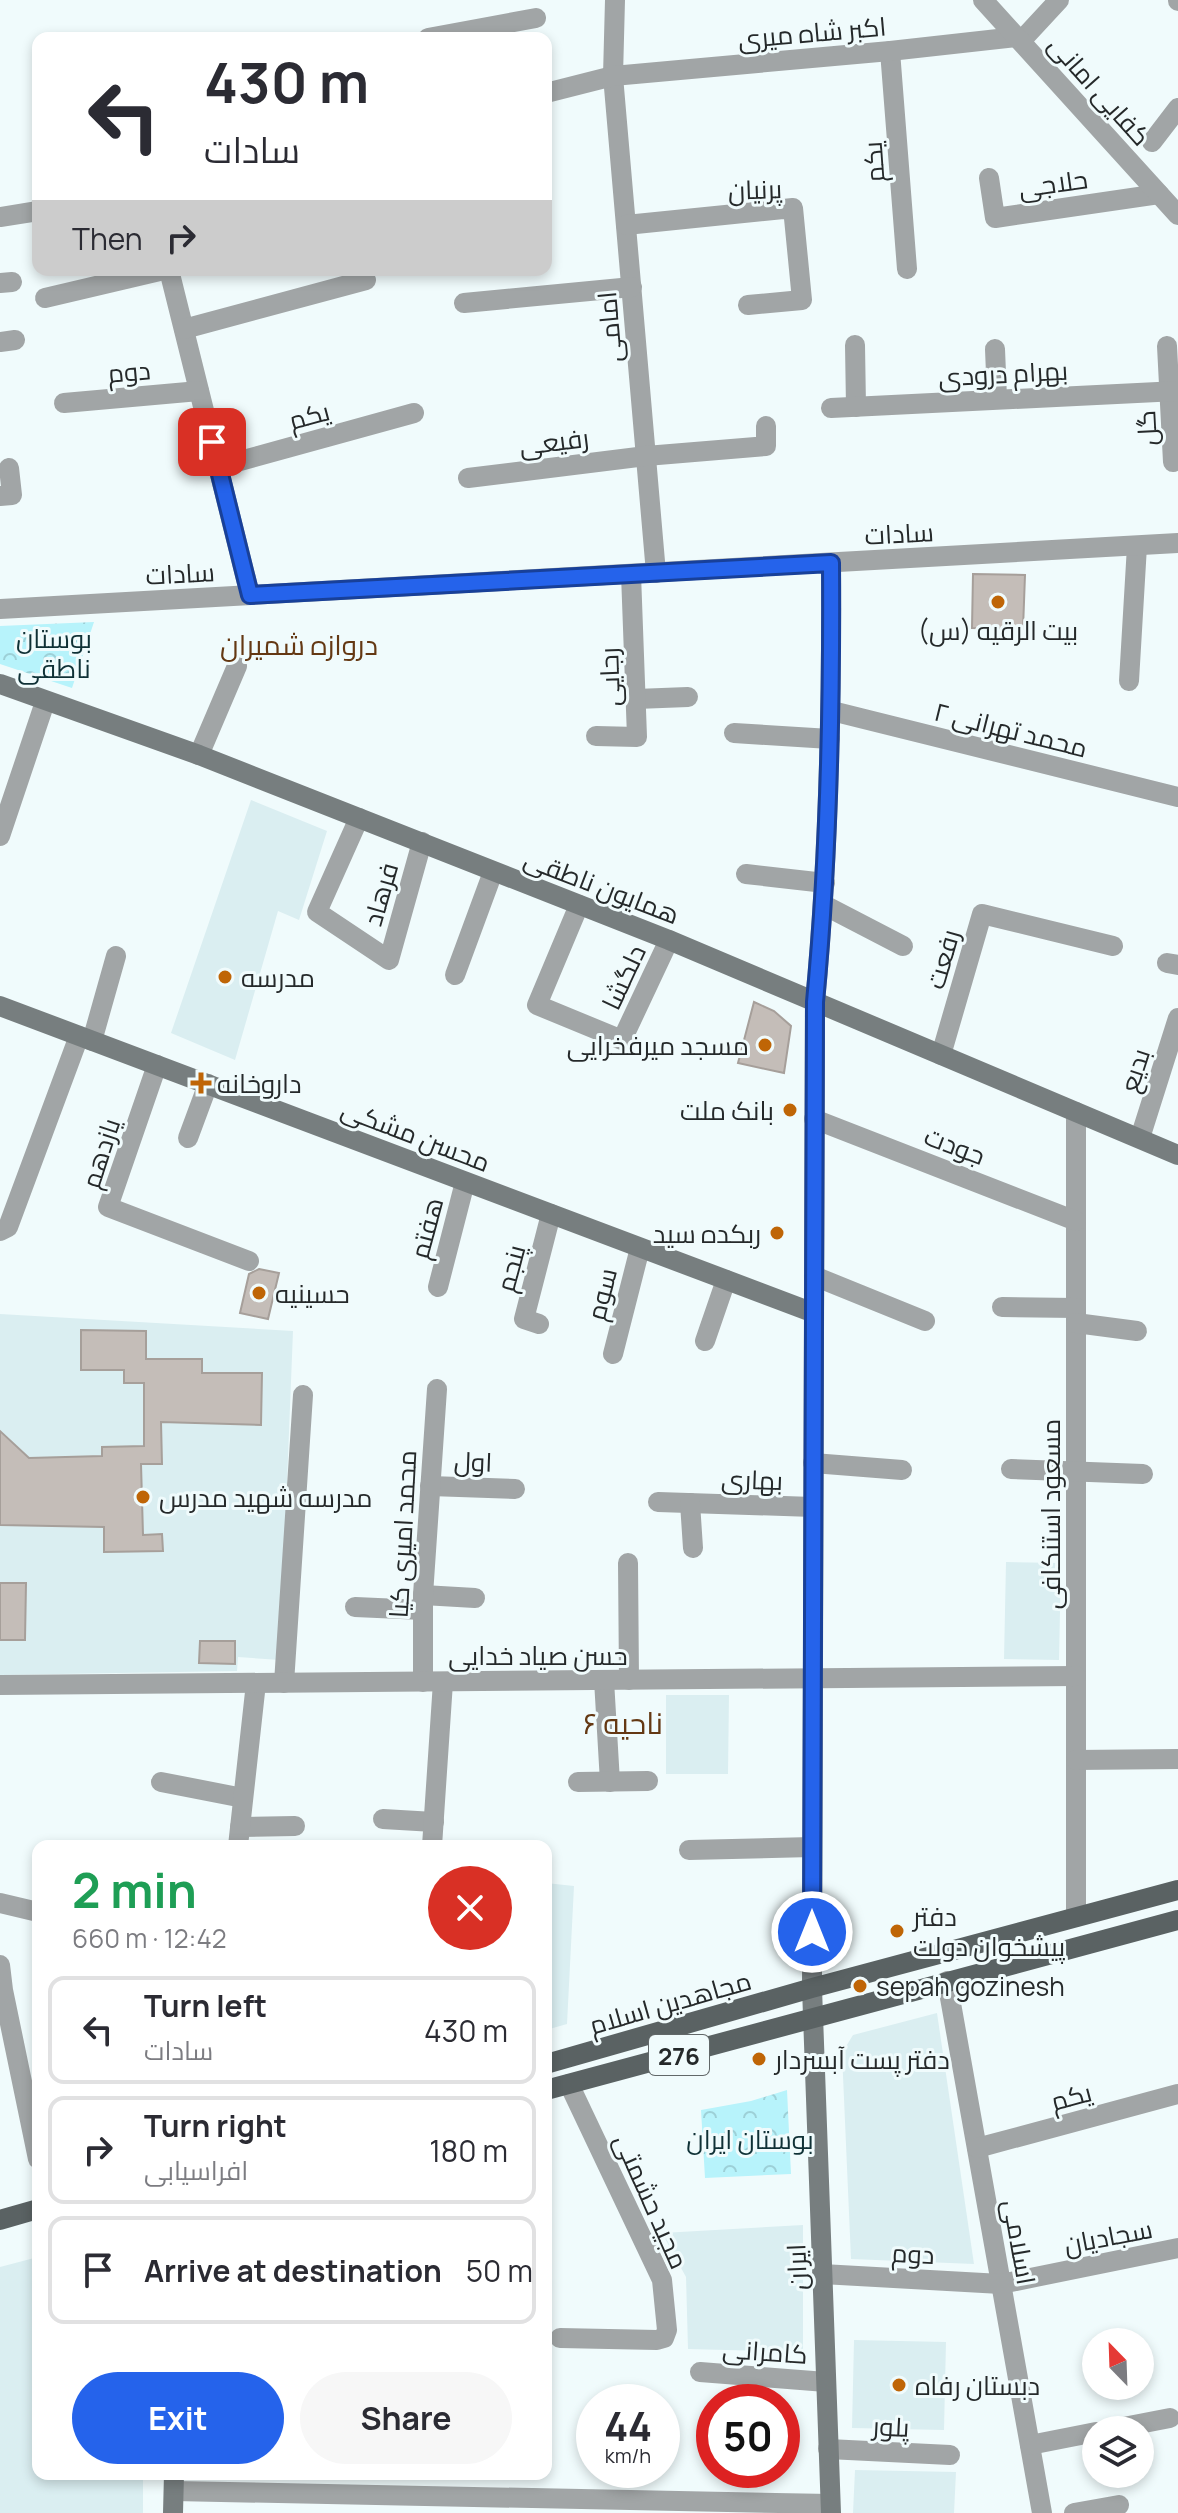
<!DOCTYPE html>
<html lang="en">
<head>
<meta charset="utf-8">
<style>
  :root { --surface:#fff; --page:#f7f7f7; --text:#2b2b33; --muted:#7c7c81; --line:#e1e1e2; --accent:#2563eb }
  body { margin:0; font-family:Manrope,Cairo,sans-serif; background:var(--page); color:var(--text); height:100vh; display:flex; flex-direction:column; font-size:30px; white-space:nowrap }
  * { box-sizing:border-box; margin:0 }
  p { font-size:26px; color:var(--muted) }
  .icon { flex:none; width:44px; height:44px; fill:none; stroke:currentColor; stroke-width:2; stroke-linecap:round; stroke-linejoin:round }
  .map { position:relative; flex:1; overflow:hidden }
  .details { position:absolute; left:32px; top:1840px; width:520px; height:640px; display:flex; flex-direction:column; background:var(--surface); border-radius:16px; box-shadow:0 4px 12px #0003 }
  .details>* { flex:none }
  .guide { position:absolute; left:32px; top:32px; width:520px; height:244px; border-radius:16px; box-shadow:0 4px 12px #0003; background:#fff; color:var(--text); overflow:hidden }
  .needle { width:52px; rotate:337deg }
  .buttons { position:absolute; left:1082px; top:2328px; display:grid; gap:16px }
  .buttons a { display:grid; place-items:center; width:72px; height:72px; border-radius:50%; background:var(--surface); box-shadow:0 4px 12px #0003; font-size:40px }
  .speed { position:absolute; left:576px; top:2384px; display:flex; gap:16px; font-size:40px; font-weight:700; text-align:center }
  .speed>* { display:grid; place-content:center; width:104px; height:104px; border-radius:50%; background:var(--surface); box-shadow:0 4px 12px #0003; line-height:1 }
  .speed small { font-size:20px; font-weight:400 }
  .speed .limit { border:12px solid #d22; background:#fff; color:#111 }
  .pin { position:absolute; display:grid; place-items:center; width:68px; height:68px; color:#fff; margin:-34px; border-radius:16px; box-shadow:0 4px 12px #0006 }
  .me { position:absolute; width:88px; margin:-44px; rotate:0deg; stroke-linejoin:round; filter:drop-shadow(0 0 6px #0008) }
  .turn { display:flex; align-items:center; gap:28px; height:168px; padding:0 40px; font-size:36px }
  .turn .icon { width:104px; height:104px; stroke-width:2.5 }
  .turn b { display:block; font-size:56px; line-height:68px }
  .then { display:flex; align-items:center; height:76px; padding:0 40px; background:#0003; gap:16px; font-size:30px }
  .round { display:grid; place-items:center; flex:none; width:84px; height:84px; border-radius:42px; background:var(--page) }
  .headline { display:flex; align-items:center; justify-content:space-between; height:136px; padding:0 40px }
  h1 { font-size:48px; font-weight:700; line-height:60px; color:#1e9e55 }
  .button { display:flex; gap:16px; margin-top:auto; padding:16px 40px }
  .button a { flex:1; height:92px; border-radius:48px; background:var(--accent); color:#fff; font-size:32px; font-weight:700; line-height:92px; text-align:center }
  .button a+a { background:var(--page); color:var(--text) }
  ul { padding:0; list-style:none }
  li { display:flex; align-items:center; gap:24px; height:108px; margin:0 16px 12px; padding:0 24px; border:4px solid var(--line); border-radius:16px }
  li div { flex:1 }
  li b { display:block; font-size:30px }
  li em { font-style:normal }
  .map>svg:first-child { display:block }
  .built { fill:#daeef1 }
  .park { fill:url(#park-crowns) }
  .building { fill:#c4bdb8; stroke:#a69f9a; stroke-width:2 }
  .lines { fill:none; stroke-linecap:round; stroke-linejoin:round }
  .minor { stroke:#a1a5a6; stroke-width:20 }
  .tertiary { stroke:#a1a5a6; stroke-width:20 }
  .secondary { stroke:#777e7f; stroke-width:20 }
  .primary { stroke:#5a6263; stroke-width:20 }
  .route-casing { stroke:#184099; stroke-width:20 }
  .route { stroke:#2563eb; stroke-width:14 }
  .poi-dot { fill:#bf6506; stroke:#f0fbfc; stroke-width:3 }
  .labels { text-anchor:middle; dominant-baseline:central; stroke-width:6; stroke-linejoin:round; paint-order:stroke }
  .shield { fill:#f0fbfc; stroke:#626869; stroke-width:2 }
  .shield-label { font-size:24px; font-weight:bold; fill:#25292a }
  .street-label { font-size:26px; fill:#25292a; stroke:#f0fbfc }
  .poi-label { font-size:26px; fill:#25292a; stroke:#f0fbfc; text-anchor:start }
  .park-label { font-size:26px; fill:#0f3136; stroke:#f0fbfc }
  .neighbourhood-label { font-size:28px; fill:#643813; stroke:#f0fbfc }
  .quarter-label { font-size:30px; fill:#643813; stroke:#f0fbfc }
</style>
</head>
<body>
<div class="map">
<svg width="1178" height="2513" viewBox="0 0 1178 2513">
  <defs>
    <pattern id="park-crowns" width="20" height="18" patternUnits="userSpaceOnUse" patternTransform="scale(2)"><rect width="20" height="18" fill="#b7f3fb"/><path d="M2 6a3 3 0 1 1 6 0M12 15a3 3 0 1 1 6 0" fill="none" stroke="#9dd0d7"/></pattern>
  </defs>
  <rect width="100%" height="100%" fill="#f0fbfc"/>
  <g class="built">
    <polygon points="251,800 327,831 299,920 278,911 235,1060 171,1033"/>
    <polygon points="0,1314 293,1331 280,1660 238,1657 237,1671 0,1675"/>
    <polygon points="1006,1562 1061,1563 1059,1660 1004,1659"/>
    <polygon points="666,1695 729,1695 728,1774 666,1774"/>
    <polygon points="546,1883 574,1886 567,2024 546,2030"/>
    <polygon points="937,2013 974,2264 851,2259 842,2053 853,2035"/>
    <polygon points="803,2225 803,2352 688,2349 686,2277 662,2233"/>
    <polygon points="38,2257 38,2474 143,2474 143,2513 0,2513 0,2267"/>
    <polygon points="854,2340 946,2342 944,2430 852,2428"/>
    <polygon points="855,2470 956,2472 954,2513 853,2513"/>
  </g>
  <g class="park">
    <polygon points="94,622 72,688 0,664 0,626"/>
    <polygon points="787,2090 791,2174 705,2178 701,2110 751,2101"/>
  </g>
  <g class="building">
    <polygon points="973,574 1025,575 1023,629 972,628"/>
    <polygon points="754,1002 774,1011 791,1026 784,1073 738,1063"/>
    <polygon points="259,1269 279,1273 268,1319 240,1313 249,1274"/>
    <polygon points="81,1330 146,1331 146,1359 202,1359 202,1373 262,1373 261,1425 161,1422 162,1464 141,1464 143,1535 162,1534 163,1551 104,1552 104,1527 0,1525 0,1431 29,1458 102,1456 102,1447 144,1446 144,1383 124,1383 124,1370 81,1370"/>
    <polygon points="0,1583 26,1583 25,1640 0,1640"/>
    <polygon points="200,1641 235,1641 235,1664 199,1663"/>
  </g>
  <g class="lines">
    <g class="minor">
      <polyline points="615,0 613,76 656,573"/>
      <polyline points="1178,0 1178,1"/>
      <polyline points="428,38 536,18"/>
      <polyline points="1021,41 1059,0"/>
      <polyline points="890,51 907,269"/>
      <polyline points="546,93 613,76 890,51 1016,37"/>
      <polyline points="1152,142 1178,108"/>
      <polyline points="989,178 995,218 1159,194"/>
      <polyline points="0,217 38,211"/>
      <polyline points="626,225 793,208 802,300 748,305"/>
      <polyline points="169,270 250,595"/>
      <polyline points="0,283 12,282"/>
      <polyline points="45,298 164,270"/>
      <polyline points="464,303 632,287"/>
      <polyline points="184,329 366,280"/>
      <polyline points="0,342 15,340"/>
      <polyline points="855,345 856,407"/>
      <polyline points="1167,346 1173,462"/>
      <polyline points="995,349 997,398"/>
      <polyline points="64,403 199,391"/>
      <polyline points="831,408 1178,391"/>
      <polyline points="218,467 414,413"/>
      <polyline points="468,478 646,456 766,446 766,426"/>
      <polyline points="0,496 12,495 9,468"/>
      <polyline points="1129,681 1137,546"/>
      <polyline points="636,699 688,697"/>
      <polyline points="832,711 1178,797"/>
      <polyline points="734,733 830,739"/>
      <polyline points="596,736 637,737 631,574"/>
      <polyline points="199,755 237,666"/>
      <polyline points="359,818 317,912 389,960 422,842"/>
      <polyline points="0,836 45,702"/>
      <polyline points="746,874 825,883"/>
      <polyline points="579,905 537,1005 622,1040 669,940"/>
      <polyline points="824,905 903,946"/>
      <polyline points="1167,963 1178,965"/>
      <polyline points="455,975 493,872"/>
      <polyline points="92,1041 116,956"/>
      <polyline points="941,1055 982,914 1113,946"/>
      <polyline points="157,1065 108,1207 249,1261"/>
      <polyline points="1076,1112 1076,1917"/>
      <polyline points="814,1119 1076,1221"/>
      <polyline points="188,1138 208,1084"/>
      <polyline points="1140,1138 1178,1018"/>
      <polyline points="0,1231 8,1227 79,1036"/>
      <polyline points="814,1276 925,1321"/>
      <polyline points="438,1287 465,1182"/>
      <polyline points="1002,1307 1076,1308"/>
      <polyline points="1076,1323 1137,1331"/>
      <polyline points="539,1324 524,1319 551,1214"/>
      <polyline points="705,1341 726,1280"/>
      <polyline points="613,1354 640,1248"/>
      <polyline points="813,1463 902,1470"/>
      <polyline points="1011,1469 1143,1474"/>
      <polyline points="430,1486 515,1489"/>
      <polyline points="658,1502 813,1507"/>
      <polyline points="690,1503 693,1548"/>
      <polyline points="628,1563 629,1680"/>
      <polyline points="423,1595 475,1598"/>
      <polyline points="355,1607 423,1610"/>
      <polyline points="604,1680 610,1782"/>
      <polyline points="423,1682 423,1595 437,1389"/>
      <polyline points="284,1683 303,1395"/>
      <polyline points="1076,1760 1178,1759"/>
      <polyline points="161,1782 243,1798"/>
      <polyline points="578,1782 648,1781"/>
      <polyline points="383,1819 434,1822"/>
      <polyline points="240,1827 295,1826"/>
      <polyline points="238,1846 256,1683"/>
      <polyline points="432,1846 443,1682"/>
      <polyline points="689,1850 812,1847"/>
      <polyline points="0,1903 38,1912"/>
      <polyline points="0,1965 3,1990 38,2159"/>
      <polyline points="947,1981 1042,2513"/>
      <polyline points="977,2148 1178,2094"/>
      <polyline points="822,2274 1001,2284 1178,2248"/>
      <polyline points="560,2338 657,2340 664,2338 667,2330 662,2280 569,2084"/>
      <polyline points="700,2372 826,2382"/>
      <polyline points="1108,2430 1170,2418"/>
      <polyline points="1030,2445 1096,2432"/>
      <polyline points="828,2449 950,2455"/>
      <polyline points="174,2491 830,2504"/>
      <polyline points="1074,2513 1119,2505"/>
    </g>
    <g class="tertiary">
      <polyline points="983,0 1178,215"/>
      <polyline points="0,609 1178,543"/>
      <path d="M815 1002C829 855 832 710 831 563"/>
      <polyline points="0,1685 1076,1676"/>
    </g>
    <g class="secondary">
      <polyline points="0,684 199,755 669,940 1178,1155"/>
      <polyline points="815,1002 812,1988 831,2513"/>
      <polyline points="0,1006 814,1313"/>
      <polyline points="173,2513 174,2474"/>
    </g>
    <g class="primary">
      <polyline points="546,2064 812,1988 1178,1890"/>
      <polyline points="546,2090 1178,1920"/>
      <polyline points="0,2220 38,2209"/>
    </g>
  </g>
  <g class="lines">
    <defs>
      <path id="route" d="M212 442 250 595 831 563C832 709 829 856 815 1002L812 1932"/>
    </defs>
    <use href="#route" class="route-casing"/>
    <use href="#route" class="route"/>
  </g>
  <g class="poi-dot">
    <circle cx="998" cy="602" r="8"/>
    <circle cx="225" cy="977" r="8"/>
    <circle cx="765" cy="1045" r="8"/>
    <path d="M197 1071h8v8h8v8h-8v8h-8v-8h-8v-8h8z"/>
    <circle cx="790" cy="1110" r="8"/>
    <circle cx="777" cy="1233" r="8"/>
    <circle cx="259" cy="1293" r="8"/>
    <circle cx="143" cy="1497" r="8"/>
    <circle cx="897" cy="1931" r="8"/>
    <circle cx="860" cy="1986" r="8"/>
    <circle cx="759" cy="2059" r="8"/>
    <circle cx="899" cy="2385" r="8"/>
  </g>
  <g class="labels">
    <rect class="shield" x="649" y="2035" width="60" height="40" rx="6"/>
    <g class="shield-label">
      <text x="679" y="2055">276</text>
    </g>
    <g class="street-label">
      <text transform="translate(812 32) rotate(-5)">اکبر شاه میری</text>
      <text transform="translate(1100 90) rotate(48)">کفایی امانی</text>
      <text transform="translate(873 162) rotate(-94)">یکم</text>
      <text transform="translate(1053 183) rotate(-8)">حلاجی</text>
      <text transform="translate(755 189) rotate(-2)">پرنیان</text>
      <text transform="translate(609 327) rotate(-95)">امامی</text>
      <text transform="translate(129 371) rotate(-5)">دوم</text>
      <text transform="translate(1003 373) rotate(-3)">بهرام درودی</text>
      <text transform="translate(309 415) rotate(-15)">یکم</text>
      <text transform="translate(1146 428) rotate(-93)">گل</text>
      <text transform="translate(554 441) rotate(-7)">رفیعی</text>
      <text transform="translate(899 533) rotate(-3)">سادات</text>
      <text transform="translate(180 573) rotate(-3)">سادات</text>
      <text transform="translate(609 677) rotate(-92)">رجایی</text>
      <text transform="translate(1011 729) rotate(14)">محمد تهرانی ۲</text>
      <text transform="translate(602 886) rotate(21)">همایون ناطقی</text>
      <text transform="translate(380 894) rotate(-74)">فرهاد</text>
      <text transform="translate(942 959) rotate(-74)">رفعت</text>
      <text transform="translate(623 977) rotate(-65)">دلگشا</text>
      <text transform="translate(1134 1070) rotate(-72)">بدیع</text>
      <text transform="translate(416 1135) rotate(21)">محسن مشکی</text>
      <text transform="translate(955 1145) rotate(21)">جودت</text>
      <text transform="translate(100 1153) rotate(-72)">یازدهم</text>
      <text transform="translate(426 1228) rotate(-75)">هفتم</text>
      <text transform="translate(510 1268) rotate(-75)">پنجم</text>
      <text transform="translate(601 1294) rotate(-76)">سوم</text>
      <text transform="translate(473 1461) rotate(2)">اول</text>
      <text transform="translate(752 1479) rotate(2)">بهاری</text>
      <text transform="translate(1050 1514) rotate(-90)">مسعود استنکافی</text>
      <text transform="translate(402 1534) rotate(-87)">محمد امیری کیا</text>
      <text x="538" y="1655">حسن صیاد خدایی</text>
      <text transform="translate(670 2002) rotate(-16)">مجاهدین اسلام</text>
      <text transform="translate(1071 2096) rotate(-15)">یکم</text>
      <text transform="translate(652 2201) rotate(66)">مجید حشمتی</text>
      <text transform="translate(1108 2236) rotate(-11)">سجادیان</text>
      <text transform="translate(1020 2242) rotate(80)">اسلامی</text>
      <text transform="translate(913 2253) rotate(3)">دوم</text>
      <text transform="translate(796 2267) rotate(-92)">ایران</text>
      <text transform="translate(765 2351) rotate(4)">کامرانی</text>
      <text transform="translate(891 2426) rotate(3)">پلور</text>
    </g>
    <g class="poi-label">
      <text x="998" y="630" text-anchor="middle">بیت الرقیه (س)</text>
      <text x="241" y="977">مدرسه</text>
      <text x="749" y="1045" text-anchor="end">مسجد میرفخرایی</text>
      <text x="217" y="1083">داروخانه</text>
      <text x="774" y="1110" text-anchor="end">بانک ملت</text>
      <text x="761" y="1233" text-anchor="end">ربکده سید</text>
      <text x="275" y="1293">حسینیه</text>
      <text x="159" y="1497">مدرسه شهید مدرس</text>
      <text x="913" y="1916">دفتر<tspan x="913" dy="30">پیشخوان دولت</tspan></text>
      <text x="876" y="1986">sepah gozinesh</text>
      <text x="775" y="2059">دفتر پست آبسردار</text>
      <text x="915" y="2385">دبستان رفاه</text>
    </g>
    <g class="park-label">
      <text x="54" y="638">بوستان<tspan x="54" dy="30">ناطقی</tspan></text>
      <text x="750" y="2139">بوستان ایران</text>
    </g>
    <g class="neighbourhood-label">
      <text x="299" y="644">دروازه شمیران</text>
    </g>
    <g class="quarter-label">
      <text x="623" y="1722">ناحیه ۶</text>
    </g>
  </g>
</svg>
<div class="buttons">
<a><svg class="needle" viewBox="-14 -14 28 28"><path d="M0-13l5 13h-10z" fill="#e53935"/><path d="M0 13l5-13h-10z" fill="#7c7c81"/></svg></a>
<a><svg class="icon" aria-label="layers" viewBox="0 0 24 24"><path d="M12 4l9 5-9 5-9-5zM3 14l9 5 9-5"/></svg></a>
</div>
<div class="speed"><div>44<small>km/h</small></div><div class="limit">50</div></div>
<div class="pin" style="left:212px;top:442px;background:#d93025"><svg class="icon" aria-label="arrive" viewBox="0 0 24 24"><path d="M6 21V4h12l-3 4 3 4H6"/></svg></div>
<svg class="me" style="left:812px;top:1932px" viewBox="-20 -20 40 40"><circle r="17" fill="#2563eb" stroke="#fff" stroke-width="3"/><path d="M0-11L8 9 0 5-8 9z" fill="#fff"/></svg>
<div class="guide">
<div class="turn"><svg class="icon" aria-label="left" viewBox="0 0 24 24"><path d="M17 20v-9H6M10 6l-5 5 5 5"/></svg><div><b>430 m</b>سادات</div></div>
<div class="then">Then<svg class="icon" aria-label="right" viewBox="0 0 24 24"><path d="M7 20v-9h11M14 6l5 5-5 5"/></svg></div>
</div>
<section class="details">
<div class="headline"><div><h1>2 min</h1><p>660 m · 12:42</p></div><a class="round" style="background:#d93025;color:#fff"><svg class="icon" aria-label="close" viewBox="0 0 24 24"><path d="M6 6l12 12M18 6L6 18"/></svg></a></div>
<ul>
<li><svg class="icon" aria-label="left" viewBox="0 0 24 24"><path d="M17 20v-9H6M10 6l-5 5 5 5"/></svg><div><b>Turn left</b><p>سادات</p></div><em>430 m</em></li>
<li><svg class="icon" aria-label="right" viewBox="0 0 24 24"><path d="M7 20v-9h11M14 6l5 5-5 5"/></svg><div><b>Turn right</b><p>افراسیابی</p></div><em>180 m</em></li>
<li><svg class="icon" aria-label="arrive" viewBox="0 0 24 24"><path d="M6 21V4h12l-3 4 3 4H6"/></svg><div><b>Arrive at destination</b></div><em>50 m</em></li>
</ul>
<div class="button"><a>Exit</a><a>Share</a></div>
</section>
</div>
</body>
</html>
